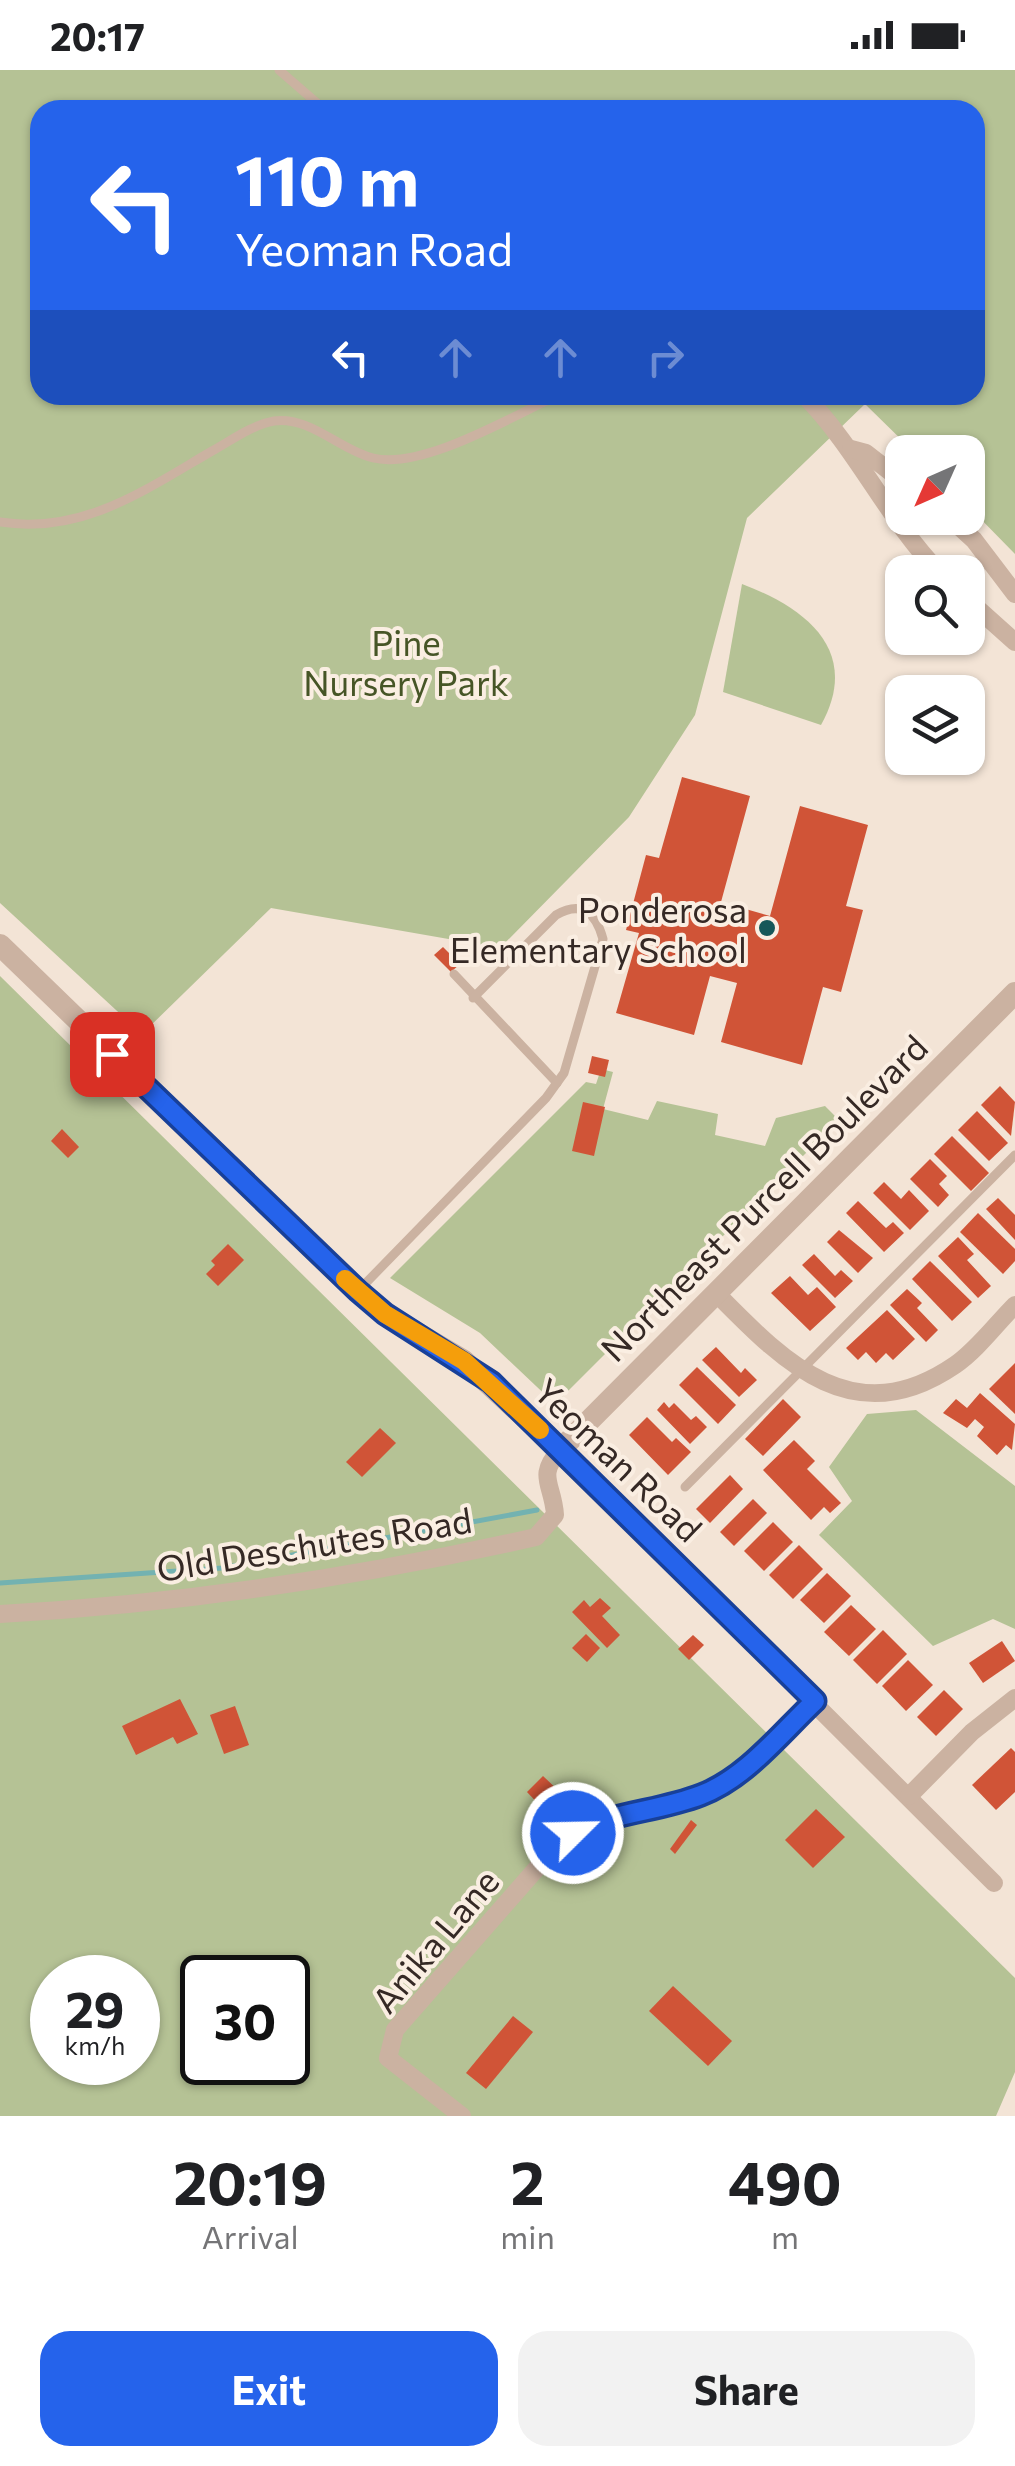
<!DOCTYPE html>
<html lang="en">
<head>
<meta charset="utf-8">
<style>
  :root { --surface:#fff; --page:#f2f2f2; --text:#202124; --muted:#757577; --accent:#2563eb }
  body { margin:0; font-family:Commissioner,sans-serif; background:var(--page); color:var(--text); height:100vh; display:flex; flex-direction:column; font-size:38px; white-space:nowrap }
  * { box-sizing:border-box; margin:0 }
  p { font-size:32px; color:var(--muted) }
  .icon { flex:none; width:55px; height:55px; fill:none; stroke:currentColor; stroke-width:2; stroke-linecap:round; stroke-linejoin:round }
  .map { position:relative; height:2046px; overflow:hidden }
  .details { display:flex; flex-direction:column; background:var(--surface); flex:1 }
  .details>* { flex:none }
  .top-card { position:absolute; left:30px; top:30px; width:955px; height:305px; border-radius:30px; box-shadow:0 2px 8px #0004; background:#2563eb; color:#fff; overflow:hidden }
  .needle { width:65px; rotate:225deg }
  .buttons { position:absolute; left:885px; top:365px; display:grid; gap:20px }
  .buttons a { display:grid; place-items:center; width:100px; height:100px; border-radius:20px; background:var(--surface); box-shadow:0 2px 8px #0004; font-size:50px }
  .speed { position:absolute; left:30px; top:1885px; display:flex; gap:20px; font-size:50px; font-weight:700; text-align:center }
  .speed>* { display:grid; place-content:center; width:130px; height:130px; border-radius:50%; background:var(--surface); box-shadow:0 2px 8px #0004; line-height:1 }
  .speed small { font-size:25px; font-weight:400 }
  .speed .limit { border:5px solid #111; border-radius:15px; background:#fff; color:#111 }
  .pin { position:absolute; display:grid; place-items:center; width:85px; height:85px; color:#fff; margin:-42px; border-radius:20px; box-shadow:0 5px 15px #0006 }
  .me { position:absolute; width:110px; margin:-55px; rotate:67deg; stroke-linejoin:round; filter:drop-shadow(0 0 8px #0008) }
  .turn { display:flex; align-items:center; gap:35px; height:210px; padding:0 40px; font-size:45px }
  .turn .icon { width:130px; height:130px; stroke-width:2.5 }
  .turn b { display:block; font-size:70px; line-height:85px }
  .lanes { display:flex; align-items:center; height:95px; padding:0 40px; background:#0003; justify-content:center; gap:50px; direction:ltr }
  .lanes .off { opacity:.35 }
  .eta { display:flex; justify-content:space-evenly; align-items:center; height:170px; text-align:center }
  .eta b { font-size:60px; font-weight:700; line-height:70px }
  .button { display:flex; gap:20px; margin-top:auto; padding:20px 40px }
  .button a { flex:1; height:115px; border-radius:30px; background:var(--accent); color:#fff; font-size:40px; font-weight:700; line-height:115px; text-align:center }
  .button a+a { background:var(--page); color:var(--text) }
  .status { display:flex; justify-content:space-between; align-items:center; height:70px; padding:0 50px; background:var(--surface); direction:ltr }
  .status svg { height:28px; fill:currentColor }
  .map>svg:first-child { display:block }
  .green { fill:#b5c295; fill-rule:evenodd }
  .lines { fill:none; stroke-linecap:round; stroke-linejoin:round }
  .stream { stroke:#73b2b1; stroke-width:5 }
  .building { fill:#d05437 }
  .service { stroke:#cbb2a1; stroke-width:9 }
  .minor { stroke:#cbb2a1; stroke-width:18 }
  .tertiary { stroke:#cbb2a1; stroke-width:22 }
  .route-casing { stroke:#184099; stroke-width:25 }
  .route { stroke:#2563eb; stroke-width:18 }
  .slow { stroke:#f59e0b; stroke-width:18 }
  .poi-dot { fill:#175859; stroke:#faeee2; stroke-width:4 }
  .labels { text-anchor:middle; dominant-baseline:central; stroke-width:8; stroke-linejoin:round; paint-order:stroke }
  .park-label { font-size:35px; fill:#465526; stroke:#faeee2 }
  .poi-label { font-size:35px; fill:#352925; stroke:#faeee2; text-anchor:end }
  .street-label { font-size:35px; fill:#352925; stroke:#faeee2 }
</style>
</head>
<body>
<div class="status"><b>20:17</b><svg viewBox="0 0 49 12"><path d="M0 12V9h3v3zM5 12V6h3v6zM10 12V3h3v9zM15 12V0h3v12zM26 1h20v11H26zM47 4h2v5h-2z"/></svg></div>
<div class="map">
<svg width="1015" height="2046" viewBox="0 0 1015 2046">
  <rect width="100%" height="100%" fill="#f3e4d6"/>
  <g class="green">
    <path d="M0 0H1015V484L968 436V382H914L865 334 747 448 695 645 629 747 500 878 271 838 142 964 0 833ZM40 40H975V325H40Z"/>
    <path d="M742 514C806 538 862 581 821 655L723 622Z"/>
    <path d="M0 906 1015 1908V2002L996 2046H0ZM52 1908H138V1992H52ZM202 1908H288V1992H202Z"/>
    <polygon points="601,999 613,1002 603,1039 648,1050 657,1031 718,1044 715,1065 765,1076 776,1048 825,1036 839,1050 555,1334 480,1263 390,1208 586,1012 596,1014"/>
    <polygon points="916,1340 1015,1416 1015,1559 993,1549 933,1576 819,1465 852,1431 829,1397 867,1344"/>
  </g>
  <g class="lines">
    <polyline class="stream" points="0,1513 222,1498 537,1440"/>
  </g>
  <g class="building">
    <polygon points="682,707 750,726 721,832 770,846 800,736 868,755 846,836 863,840 841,922 823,917 802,995 721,972 737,913 710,906 694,965 616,943 639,863 626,860 646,785 659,788"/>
    <polygon points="443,877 460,894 451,902 434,885"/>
    <polygon points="592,986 609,990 605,1007 588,1003"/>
    <polygon points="1000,1016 1015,1032 1011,1066 981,1035"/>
    <polygon points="583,1032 605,1037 594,1086 572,1081"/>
    <polygon points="977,1041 1008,1073 989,1091 958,1060"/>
    <polygon points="62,1059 79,1077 68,1088 51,1071"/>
    <polygon points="952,1066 989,1103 971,1121 934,1084"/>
    <polygon points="930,1089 947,1106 939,1114 949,1125 938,1137 910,1109"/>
    <polygon points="884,1112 901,1129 909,1120 929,1141 910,1160 873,1123"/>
    <polygon points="998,1128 1015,1145 1015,1170 986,1139"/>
    <polygon points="858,1131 886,1158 893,1152 904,1163 884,1182 846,1143"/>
    <polygon points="978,1143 1015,1179 1015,1191 1003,1204 960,1162"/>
    <polygon points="839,1160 873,1188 858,1203 827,1172"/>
    <polygon points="958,1167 974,1184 967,1190 991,1216 978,1228 938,1186"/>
    <polygon points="228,1174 244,1190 218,1216 206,1204 215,1195 211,1191"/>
    <polygon points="814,1184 835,1206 841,1200 853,1211 835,1228 802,1195"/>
    <polygon points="930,1191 972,1232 952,1251 912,1209"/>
    <polygon points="790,1206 808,1225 817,1217 836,1237 810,1261 771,1223"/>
    <polygon points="907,1219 922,1233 917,1238 938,1260 926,1272 890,1235"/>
    <polygon points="887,1240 915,1269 893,1290 886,1283 876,1293 866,1282 858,1290 846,1278"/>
    <polygon points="716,1277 741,1303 745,1298 757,1310 739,1327 702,1290"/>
    <polygon points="1015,1293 1015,1344 989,1319"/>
    <polygon points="697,1297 736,1335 718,1354 679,1315"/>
    <polygon points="980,1323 1015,1354 1012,1380 1006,1375 997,1385 977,1366 984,1357 975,1349 967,1358 943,1343 956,1329 967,1338"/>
    <polygon points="783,1329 801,1347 763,1386 745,1369"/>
    <polygon points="664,1332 669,1338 674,1333 691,1350 696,1346 707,1357 690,1374 657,1340"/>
    <polygon points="647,1347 672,1372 676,1368 691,1382 668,1405 629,1365"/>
    <polygon points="380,1358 396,1373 362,1407 346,1392"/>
    <polygon points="794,1370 815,1391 807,1399 841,1433 830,1443 824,1437 811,1450 763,1400"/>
    <polygon points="730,1405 743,1419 710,1453 696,1439"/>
    <polygon points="753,1429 767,1443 734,1476 720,1462"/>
    <polygon points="773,1452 793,1472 764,1501 744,1481"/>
    <polygon points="799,1475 823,1499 793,1529 769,1505"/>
    <polygon points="827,1503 851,1526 824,1553 800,1530"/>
    <polygon points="600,1528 611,1538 602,1546 620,1565 607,1578 572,1542 584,1530 590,1537"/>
    <polygon points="851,1535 876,1559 849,1586 824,1562"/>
    <polygon points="883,1560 907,1584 877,1614 853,1590"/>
    <polygon points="586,1564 600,1578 587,1592 572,1578"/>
    <polygon points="693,1565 704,1575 689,1590 678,1579"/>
    <polygon points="1002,1571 1015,1591 983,1613 969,1593"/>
    <polygon points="908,1590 933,1615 906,1641 882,1616"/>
    <polygon points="944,1620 963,1639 936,1666 917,1647"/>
    <polygon points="180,1629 198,1664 177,1674 173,1667 136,1685 122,1656"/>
    <polygon points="235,1636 249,1675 224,1684 210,1645"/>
    <polygon points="1011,1678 1015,1682 1015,1722 996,1740 972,1715"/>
    <polygon points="543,1706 561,1723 544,1740 527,1722"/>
    <polygon points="816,1739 845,1767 813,1798 785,1770"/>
    <polygon points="691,1750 697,1755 675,1784 670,1779"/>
    <polygon points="673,1916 732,1971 708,1996 649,1941"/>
    <polygon points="513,1946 533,1962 486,2019 466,2003"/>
  </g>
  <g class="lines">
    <g class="service">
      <polyline points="279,0 325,40"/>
      <path d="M0 452C82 465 145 420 212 381 232 370 252 355 274 351 310 346 340 380 373 388 423 400 512 346 559 325"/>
      <polyline points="454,904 557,1013"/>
      <path d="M360 1219 546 1028 564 1003 603 869C596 843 582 830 556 845L473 928"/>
      <polyline points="685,1417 1015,1085"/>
    </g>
    <g class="minor">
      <path d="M804 325C857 379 887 448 939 502"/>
      <polyline points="851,379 866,383 902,411"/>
      <polyline points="950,448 974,470 1015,524"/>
      <polyline points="968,530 1015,572"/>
      <path d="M716 1223C783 1291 853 1365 955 1295 977 1280 996 1254 1015 1235"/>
      <path d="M0 1544C181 1534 359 1507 536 1467L555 1445C553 1413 536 1407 560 1380L994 1813"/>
      <polyline points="909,1726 972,1662 1015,1628"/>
      <polyline points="462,2046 388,1988 395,1960 544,1790 573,1763 606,1746 701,1725 734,1709 815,1631"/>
    </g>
    <polyline class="tertiary" points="0,875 358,1221 385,1244 464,1291 560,1380 1015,923"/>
  </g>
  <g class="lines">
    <defs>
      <path id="route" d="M112 984 358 1221 385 1244 491 1312 815 1631C780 1664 746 1708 701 1725 657 1742 616 1741 573 1763"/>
    </defs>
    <use href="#route" class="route-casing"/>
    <use href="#route" class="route"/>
    <polyline class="slow" points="345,1209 385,1244 464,1291 540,1360"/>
  </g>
  <circle class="poi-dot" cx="767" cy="858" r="10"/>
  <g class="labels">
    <g class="park-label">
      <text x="406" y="571">Pine<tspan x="406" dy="40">Nursery Park</tspan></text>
    </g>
    <g class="poi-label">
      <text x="747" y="838">Ponderosa<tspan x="747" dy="40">Elementary School</tspan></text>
    </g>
    <g class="street-label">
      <text transform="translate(763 1127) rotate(-45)">Northeast Purcell Boulevard</text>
      <text transform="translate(619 1389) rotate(44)">Yeoman Road</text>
      <text transform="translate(314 1473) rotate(-9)">Old Deschutes Road</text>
      <text transform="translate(434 1870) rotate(-50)">Anika Lane</text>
    </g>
  </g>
</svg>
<div class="buttons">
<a><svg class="needle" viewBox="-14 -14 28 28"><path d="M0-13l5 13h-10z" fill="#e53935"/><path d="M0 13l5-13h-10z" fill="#757577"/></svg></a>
<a><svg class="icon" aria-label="search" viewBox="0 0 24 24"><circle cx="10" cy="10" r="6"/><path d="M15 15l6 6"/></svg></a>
<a><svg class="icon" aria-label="layers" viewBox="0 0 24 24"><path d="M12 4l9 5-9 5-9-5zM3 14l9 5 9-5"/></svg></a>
</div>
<div class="speed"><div>29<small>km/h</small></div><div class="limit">30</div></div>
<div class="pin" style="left:112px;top:984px;background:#d93025"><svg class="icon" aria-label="arrive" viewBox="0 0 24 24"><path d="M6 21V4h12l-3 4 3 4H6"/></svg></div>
<svg class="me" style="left:573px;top:1763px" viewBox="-20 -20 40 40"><circle r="17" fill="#2563eb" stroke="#fff" stroke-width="3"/><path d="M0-11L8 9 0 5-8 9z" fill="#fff"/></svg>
<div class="top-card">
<div class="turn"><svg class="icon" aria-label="left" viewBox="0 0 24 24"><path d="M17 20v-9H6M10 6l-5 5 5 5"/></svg><div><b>110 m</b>Yeoman Road</div></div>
<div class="lanes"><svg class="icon" aria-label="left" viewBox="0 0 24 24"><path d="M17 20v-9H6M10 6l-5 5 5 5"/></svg><svg class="icon off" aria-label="ahead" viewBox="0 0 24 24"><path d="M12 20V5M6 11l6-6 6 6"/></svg><svg class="icon off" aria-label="ahead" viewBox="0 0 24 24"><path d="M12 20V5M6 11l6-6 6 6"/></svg><svg class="icon off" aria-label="right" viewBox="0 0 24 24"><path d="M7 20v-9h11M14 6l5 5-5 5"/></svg></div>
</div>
</div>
<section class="details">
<div class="eta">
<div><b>20:19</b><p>Arrival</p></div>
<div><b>2</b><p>min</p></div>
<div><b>490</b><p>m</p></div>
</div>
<div class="button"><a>Exit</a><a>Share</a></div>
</section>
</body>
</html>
